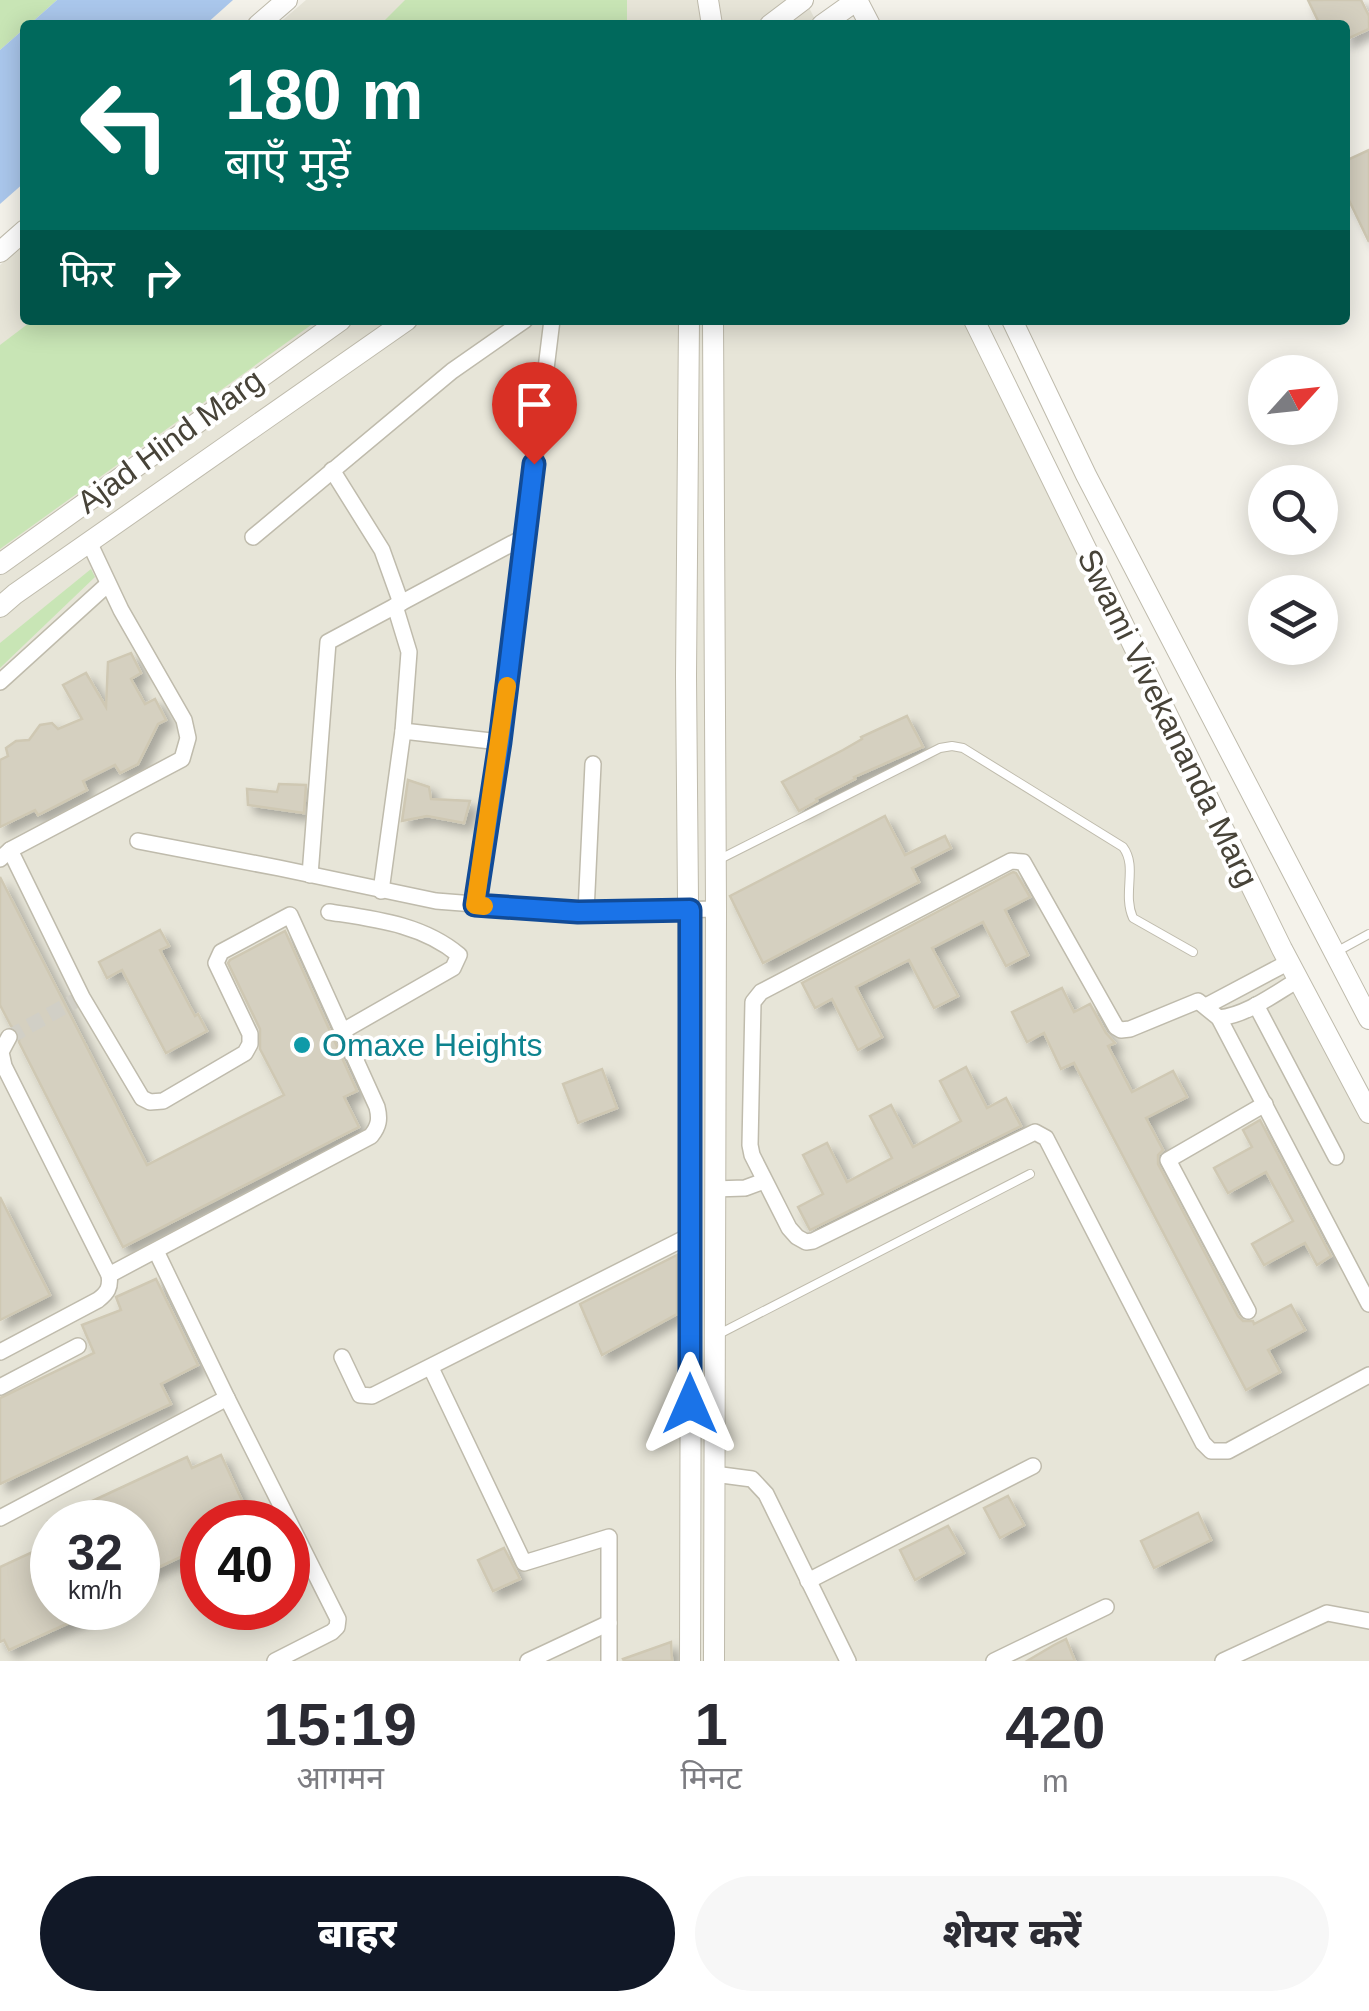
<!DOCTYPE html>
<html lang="hi">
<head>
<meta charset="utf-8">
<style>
  :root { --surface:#fff; --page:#f7f7f7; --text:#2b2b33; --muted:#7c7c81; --accent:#111827 }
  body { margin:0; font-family:Arial,"Noto Sans Devanagari",sans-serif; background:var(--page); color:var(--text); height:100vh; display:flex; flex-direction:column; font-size:38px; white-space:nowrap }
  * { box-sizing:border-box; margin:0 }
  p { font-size:32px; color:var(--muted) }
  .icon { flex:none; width:55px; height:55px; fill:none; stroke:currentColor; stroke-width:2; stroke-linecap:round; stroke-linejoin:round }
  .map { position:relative; height:1661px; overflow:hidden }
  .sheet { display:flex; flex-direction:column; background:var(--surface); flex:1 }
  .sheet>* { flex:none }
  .guide { position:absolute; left:20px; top:20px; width:1330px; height:305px; border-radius:10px; box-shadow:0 5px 25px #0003; background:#00695c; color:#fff; overflow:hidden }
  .needle { width:65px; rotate:63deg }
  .controls { position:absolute; left:1248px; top:355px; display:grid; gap:20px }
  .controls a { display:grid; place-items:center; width:90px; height:90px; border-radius:50%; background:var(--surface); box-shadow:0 5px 25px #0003; font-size:50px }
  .speed { position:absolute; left:30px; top:1500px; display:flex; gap:20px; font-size:50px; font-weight:700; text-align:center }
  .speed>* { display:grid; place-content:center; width:130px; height:130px; border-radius:50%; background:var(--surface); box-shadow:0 5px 25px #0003; line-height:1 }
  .speed small { font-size:25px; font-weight:400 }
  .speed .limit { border:15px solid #d22; background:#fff; color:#111 }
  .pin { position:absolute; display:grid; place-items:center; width:85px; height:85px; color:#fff; margin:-102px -42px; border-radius:50% 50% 50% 0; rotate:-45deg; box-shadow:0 0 10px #0007 }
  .pin .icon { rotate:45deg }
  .me { position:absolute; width:110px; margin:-55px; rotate:0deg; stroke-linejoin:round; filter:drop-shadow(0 0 8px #0008) }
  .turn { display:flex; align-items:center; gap:35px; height:210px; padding:0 40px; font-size:45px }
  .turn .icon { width:130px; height:130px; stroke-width:2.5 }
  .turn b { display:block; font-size:70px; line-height:85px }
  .then { display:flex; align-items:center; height:95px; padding:0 40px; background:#0003; gap:20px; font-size:38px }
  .eta { display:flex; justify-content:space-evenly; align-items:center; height:170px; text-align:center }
  .eta b { font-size:60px; font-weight:800; line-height:70px }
  .button { display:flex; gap:20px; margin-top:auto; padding:20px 40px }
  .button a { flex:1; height:115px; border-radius:60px; background:var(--accent); color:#fff; font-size:40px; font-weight:800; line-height:115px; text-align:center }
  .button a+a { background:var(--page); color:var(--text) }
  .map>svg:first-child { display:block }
  .residential { fill:#e7e5d8; fill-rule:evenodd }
  .green { fill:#c8e5b5 }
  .water { fill:#aac7ec }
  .building { fill:#d5d0c0; stroke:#cfc8b3; stroke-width:2.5; filter:url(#shadow) }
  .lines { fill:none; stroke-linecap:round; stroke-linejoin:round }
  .minor-tunnel { stroke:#d1cfc6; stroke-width:15; stroke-dasharray:15 8; stroke-linecap:butt }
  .service-casing { stroke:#bfbbac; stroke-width:10 }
  .minor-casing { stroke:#bfbbac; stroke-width:18 }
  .tertiary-casing { stroke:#bfbbac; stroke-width:22 }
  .service { stroke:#fff; stroke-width:8 }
  .minor { stroke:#fff; stroke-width:15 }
  .tertiary { stroke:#fff; stroke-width:20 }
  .route-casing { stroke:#114b97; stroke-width:25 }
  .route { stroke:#1a73e8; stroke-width:18 }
  .slow { stroke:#f59e0b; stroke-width:18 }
  .culture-dot { fill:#0f9aa8; stroke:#fff; stroke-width:4 }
  .labels { text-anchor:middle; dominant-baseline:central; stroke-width:8; stroke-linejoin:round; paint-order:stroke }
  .street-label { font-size:32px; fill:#474338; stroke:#fff }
  .culture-label { font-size:32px; fill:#0d838f; stroke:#fff; text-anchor:start }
</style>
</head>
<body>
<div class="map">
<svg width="1369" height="1661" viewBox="0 0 1369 1661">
  <defs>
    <filter id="shadow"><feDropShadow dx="7" dy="7" stdDeviation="5" flood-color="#0004"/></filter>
  </defs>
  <rect width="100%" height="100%" fill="#f4f2ea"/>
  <g class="residential">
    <polygon points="306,0 805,0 818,25 277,25"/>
    <path d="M25 243V320H966L1369 1120V1661H0V265ZM52 1522H138V1608H52ZM202 1522H288V1608H202Z"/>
  </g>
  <g class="green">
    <polygon points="0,0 57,0 29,25 25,25 25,28 0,50"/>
    <polygon points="405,0 627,0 627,25 380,25"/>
    <polygon points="33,320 318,320 0,549 0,345"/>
    <polygon points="91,569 95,577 0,668 0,643"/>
  </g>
  <g class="water">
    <polygon points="57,0 233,0 205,25 29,25"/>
    <polygon points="25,28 25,182 0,204 0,50"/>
  </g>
  <g class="building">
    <polygon points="1308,0 1361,0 1369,16 1369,29 1345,40 1345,25 1320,25"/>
    <polygon points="1369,150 1369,242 1345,192 1345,161"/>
    <polygon points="131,653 141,673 131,679 145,704 155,699 166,720 158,724 138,764 120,773 115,765 83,781 87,790 38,815 35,810 0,827 0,760 8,756 6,748 16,741 29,740 40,725 52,723 58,729 82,719 63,685 86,673 106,707 108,662"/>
    <polygon points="907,716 923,747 854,777 855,779 816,799 817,801 799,811 782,782 843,750 862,739 861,737"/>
    <polygon points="408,780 429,787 431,799 470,801 464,823 427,816 402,821"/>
    <polygon points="279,784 306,785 304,813 248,805 247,789 277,792"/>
    <polygon points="885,816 905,855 945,836 951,848 912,868 919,882 763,963 730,896"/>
    <polygon points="1013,872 1016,873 1030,897 1005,910 1028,955 1006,966 983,922 932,948 958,996 934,1008 909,960 856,987 882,1037 858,1050 832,999 815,1008 802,983"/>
    <polygon points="0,877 147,1165 284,1095 260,1049 260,1029 228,963 230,960 285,931 357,1091 344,1097 359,1127 123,1247 19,1042 19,1032 11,1026 0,1005"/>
    <polygon points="160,930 169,946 160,950 195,1016 198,1014 207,1031 166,1053 122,970 107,978 99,962"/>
    <polygon points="1062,988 1074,1012 1090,1004 1106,1033 1115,1043 1108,1046 1132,1092 1173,1071 1187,1097 1146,1118 1163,1150 1158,1155 1158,1164 1238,1316 1243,1321 1253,1321 1254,1324 1291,1305 1305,1330 1268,1350 1280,1372 1246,1390 1074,1063 1061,1069 1044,1033 1027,1042 1012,1012"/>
    <polygon points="966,1067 987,1108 1006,1098 1021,1126 810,1230 798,1207 823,1194 803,1155 827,1143 847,1182 892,1158 870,1116 891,1105 913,1147 961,1121 940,1081"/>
    <polygon points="602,1069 617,1108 578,1123 563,1084"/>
    <polygon points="1260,1120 1331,1256 1317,1265 1305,1243 1264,1265 1252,1244 1293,1221 1266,1172 1228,1193 1214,1168 1252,1147 1243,1130"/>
    <polygon points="0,1197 50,1295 0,1320"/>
    <polygon points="677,1255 677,1314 602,1355 580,1304"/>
    <polygon points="156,1279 198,1365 161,1384 171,1404 0,1484 0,1398 94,1353 82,1325 121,1310 116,1297"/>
    <polygon points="221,1455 252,1522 202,1522 202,1547 138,1577 138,1522 47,1522 187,1457 192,1468"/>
    <polygon points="1008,1496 1024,1525 1000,1538 984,1508"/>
    <polygon points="1198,1513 1211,1540 1154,1568 1141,1541"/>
    <polygon points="948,1526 964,1553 915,1580 900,1550"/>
    <polygon points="52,1543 52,1608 102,1608 9,1650 4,1640 0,1642 0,1567"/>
    <polygon points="504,1548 520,1579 493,1591 478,1560"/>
    <polygon points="1066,1639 1075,1661 1027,1661 1054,1645"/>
    <polygon points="671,1642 672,1661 624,1661 623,1659"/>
  </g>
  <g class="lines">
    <polyline class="minor-tunnel" points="9,1037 82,997"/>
    <defs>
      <g id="service">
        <path d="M720 859 940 748 952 746 963 748 1123 847C1138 867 1122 893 1133 918L1193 952"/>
        <polyline points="1336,952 1369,934"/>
        <polyline points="719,1334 1030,1174"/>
      </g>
      <g id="minor">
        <polyline points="332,470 382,550 401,603"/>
        <polyline points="253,537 452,371 525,320"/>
        <polyline points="395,606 409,652 403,731"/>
        <polyline points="0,682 108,584"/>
        <polyline points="138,841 279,868 436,901 578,912 716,909"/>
        <path d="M10 850 82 997 142 1098 150 1102 163 1101 245 1053 250 1044V1034L216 963 221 952 290 915 377 1107C380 1119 379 1126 371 1136L109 1275"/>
        <polyline points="0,859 10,850 182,759 188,738 184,720 121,610 89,542"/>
        <polyline points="310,875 328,642 526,536"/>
        <polyline points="381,891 403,731 500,742"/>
        <polyline points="475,905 500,742 552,320"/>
        <path d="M329 912C374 919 422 924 459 955L453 968 343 1031"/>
        <polyline points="586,912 593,764"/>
        <polyline points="1256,1005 1336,1157"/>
        <polyline points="1206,1006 1289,962"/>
        <path d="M1219 1018C1247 1015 1274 994 1298 980"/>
        <polyline points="714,1189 745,1188 764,1181"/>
        <polyline points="156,1251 227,1398 338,1619 337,1627 332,1632 275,1661"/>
        <polyline points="1369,1304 1219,1018 1198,1001 1130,1029 1121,1030 1116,1027 1023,862 1011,861 761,992 753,1002 750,1145 752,1155 789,1228 797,1237 806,1242 813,1241 1035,1132 1046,1138 1203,1443 1211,1451 1228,1451 1369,1375"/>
        <polyline points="1248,1311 1168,1160 1265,1104"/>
        <path d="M0 1352 98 1300C107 1293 111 1288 109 1275L4 1066 1 1052 9 1037"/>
        <polyline points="342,1357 360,1395 372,1396 691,1235"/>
        <polyline points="431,1368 524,1563 609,1537 609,1661"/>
        <polyline points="0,1387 78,1346"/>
        <polyline points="714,1474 752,1479 766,1494 848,1661"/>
        <polyline points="0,1518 227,1398"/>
        <polyline points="808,1581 1033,1466"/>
        <polyline points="528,1661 609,1623"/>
        <polyline points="994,1661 1106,1607"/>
        <polyline points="1223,1661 1327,1613 1369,1621"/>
      </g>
      <g id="tertiary">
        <polyline points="708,0 712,25"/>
        <polyline points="857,0 870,25"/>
        <polyline points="258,25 287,0"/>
        <polyline points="770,25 803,0"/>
        <polyline points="822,25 857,0"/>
        <polyline points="0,252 25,230"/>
        <polyline points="689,320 686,676 691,1235 690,1661"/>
        <polyline points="713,320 716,909 714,1661"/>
        <polyline points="974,320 1282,949 1369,1113"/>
        <polyline points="1012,320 1086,475 1369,1019"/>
        <polyline points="0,564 341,320"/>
        <polyline points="0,607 15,594 407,320"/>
      </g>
    </defs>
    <use href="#service" class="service-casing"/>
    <use href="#minor" class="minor-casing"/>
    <use href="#tertiary" class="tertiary-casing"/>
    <use href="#service" class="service"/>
    <use href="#minor" class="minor"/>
    <use href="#tertiary" class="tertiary"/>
  </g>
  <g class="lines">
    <defs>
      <polyline id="route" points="534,464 500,742 475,905 578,912 690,910 690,1404"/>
    </defs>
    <use href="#route" class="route-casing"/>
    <use href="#route" class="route"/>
    <polyline class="slow" points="484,906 475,905 507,686"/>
  </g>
  <circle class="culture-dot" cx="302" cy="1045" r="10"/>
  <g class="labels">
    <g class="street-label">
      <text transform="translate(170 441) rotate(-36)">Ajad Hind Marg</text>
      <text transform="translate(1168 718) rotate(64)">Swami Vivekananda Marg</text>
    </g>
    <g class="culture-label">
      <text x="322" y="1045">Omaxe Heights</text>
    </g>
  </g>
</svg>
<div class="controls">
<a><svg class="needle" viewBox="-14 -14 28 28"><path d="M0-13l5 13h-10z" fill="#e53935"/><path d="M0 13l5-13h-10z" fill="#7c7c81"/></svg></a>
<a><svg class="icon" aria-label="search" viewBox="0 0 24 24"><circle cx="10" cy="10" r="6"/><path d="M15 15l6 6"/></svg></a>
<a><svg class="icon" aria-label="layers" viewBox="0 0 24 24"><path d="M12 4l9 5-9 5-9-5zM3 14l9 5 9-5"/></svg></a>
</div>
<div class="speed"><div>32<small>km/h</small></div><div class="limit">40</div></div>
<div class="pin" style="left:534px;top:464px;background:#d93025"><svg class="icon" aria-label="arrive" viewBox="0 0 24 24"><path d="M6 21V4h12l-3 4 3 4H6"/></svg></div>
<svg class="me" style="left:690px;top:1404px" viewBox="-20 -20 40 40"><path d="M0-17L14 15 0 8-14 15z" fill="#1a73e8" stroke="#fff" stroke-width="4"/></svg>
<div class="guide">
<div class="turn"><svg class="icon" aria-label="left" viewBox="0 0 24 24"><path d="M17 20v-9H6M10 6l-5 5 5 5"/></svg><div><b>180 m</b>बाएँ मुड़ें</div></div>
<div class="then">फिर<svg class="icon" aria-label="right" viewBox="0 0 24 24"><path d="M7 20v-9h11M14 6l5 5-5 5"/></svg></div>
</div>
</div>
<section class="sheet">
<div class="eta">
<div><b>15:19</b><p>आगमन</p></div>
<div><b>1</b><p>मिनट</p></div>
<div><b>420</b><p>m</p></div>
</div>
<div class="button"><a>बाहर</a><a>शेयर करें</a></div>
</section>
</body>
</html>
